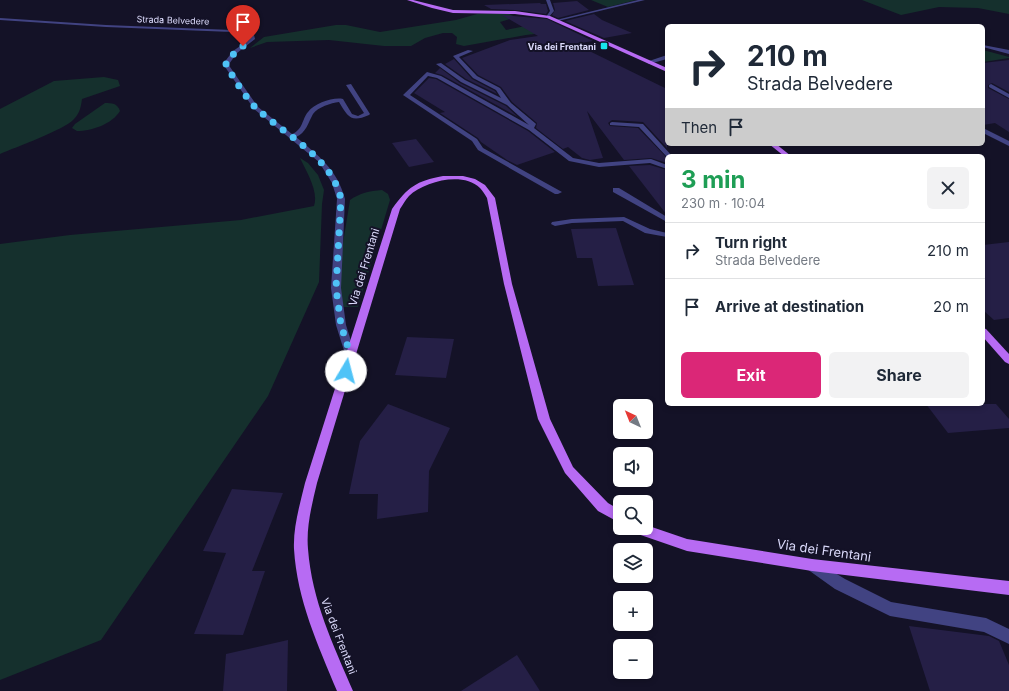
<!DOCTYPE html>
<html lang="en">
<head>
<meta charset="utf-8">
<style>
  :root { --surface:#fff; --page:#f2f2f3; --text:#1f2937; --muted:#747a83; --line:#e0e1e3; --accent:#db2777 }
  body { margin:0; font-family:Inter,sans-serif; background:var(--page); color:var(--text); height:100vh; display:flex; flex-direction:column; font-size:15px; white-space:nowrap }
  * { box-sizing:border-box; margin:0 }
  p { font-size:13px; color:var(--muted) }
  .icon { flex:none; width:22px; height:22px; fill:none; stroke:currentColor; stroke-width:2; stroke-linecap:round; stroke-linejoin:round }
  .map { position:relative; flex:1; overflow:hidden }
  .side { position:absolute; left:665px; top:154px; width:320px; height:252px; display:flex; flex-direction:column; background:var(--surface); border-radius:6px; box-shadow:0 2px 6px #0003 }
  .side>* { flex:none }
  .top-card { position:absolute; left:665px; top:24px; width:320px; height:122px; border-radius:6px; box-shadow:0 2px 6px #0003; background:#fff; color:var(--text); overflow:hidden }
  .needle { width:26px; rotate:317deg }
  .tools { position:absolute; left:613px; top:399px; display:grid; gap:8px }
  .tools a { display:grid; place-items:center; width:40px; height:40px; border-radius:6px; background:var(--surface); box-shadow:0 2px 6px #0003; font-size:20px }
  .pin { position:absolute; display:grid; place-items:center; width:34px; height:34px; color:#fff; margin:-41px -17px; border-radius:50% 50% 50% 0; rotate:-45deg; box-shadow:0 0 4px #0007 }
  .pin .icon { rotate:45deg }
  .me { position:absolute; width:44px; margin:-22px; rotate:8deg; stroke-linejoin:round; filter:drop-shadow(0 0 3px #0008) }
  .turn { display:flex; align-items:center; gap:14px; height:84px; padding:0 16px; font-size:18px }
  .turn .icon { width:52px; height:52px; stroke-width:2.5 }
  .turn b { display:block; font-size:28px; line-height:34px }
  .then { display:flex; align-items:center; height:38px; padding:0 16px; background:#0003; gap:8px; font-size:15px }
  .round { display:grid; place-items:center; flex:none; width:42px; height:42px; border-radius:6px; background:var(--page) }
  .overview { display:flex; align-items:center; justify-content:space-between; height:68px; padding:0 16px }
  h1 { font-size:24px; font-weight:700; line-height:30px; color:#1e9e55 }
  .cta { display:flex; gap:8px; margin-top:auto; padding:8px 16px }
  .cta a { flex:1; height:46px; border-radius:6px; background:var(--accent); color:#fff; font-size:16px; font-weight:700; line-height:46px; text-align:center }
  .cta a+a { background:var(--page); color:var(--text) }
  ul { padding:0; list-style:none }
  li { display:flex; align-items:center; gap:12px; height:56px; padding:0 16px; border-top:1px solid var(--line) }
  li div { flex:1 }
  li b { display:block; font-size:15px }
  li em { font-style:normal }
  .map>svg:first-child { display:block }
  .green { fill:#15302d }
  .building { fill:#251f46 }
  .lines { fill:none; stroke-linecap:round; stroke-linejoin:round }
  .minor { fill:#414382; fill-rule:evenodd }
  .major { fill:#b76bf3; fill-rule:evenodd }
  .route { stroke:#4fc3f7; stroke-width:7; stroke-dasharray:0 12.6 }
  .poi-dot { fill:#17e5ec; stroke:#141227; stroke-width:1.5 }
  .labels { text-anchor:middle; dominant-baseline:central; stroke-width:4; stroke-linejoin:round; paint-order:stroke }
  .far-street-label { font-size:9px; fill:#dcdbfc; stroke:#141227 }
  .far-poi-label { font-size:9px; font-weight:bold; fill:#dcdbfc; stroke:#141227; text-anchor:end }
  .street-label { font-size:11px; fill:#dcdbfc; stroke:#141227 }
  .near-street-label { font-size:13px; fill:#dcdbfc; stroke:#141227 }
</style>
</head>
<body>
<div class="map">
<svg width="1009" height="691" viewBox="0 0 1009 691">
  <rect width="100%" height="100%" fill="#141227"/>
  <g class="green">
    <polygon points="591,0 636,0 608,7"/>
    <polygon points="862,0 1009,0 1009,14 978,8 939,7 901,15"/>
    <polygon points="477,14 509,14 513,16 513,18 500,22 506,30 531,25 559,31 526,35 464,46 456,44 457,37 452,33 443,33 425,38 411,46 384,46 329,40 267,42 250,48 264,37 336,25 346,25 380,32 456,20"/>
    <polygon points="983,50 1009,57 1009,58 983,62"/>
    <path d="M104 77 118 80 120 86 82 99C81 106 80 113 74 119 64 130 16 147 0 154V109L54 81Z"/>
    <path d="M105 103C112 103 117 103 120 111 112 124 92 131 77 131L72 128 75 124Z"/>
    <path d="M300 158 308 163 318 175 324 190 322 204 319 282 268 396 101 640 0 680V244L70 235 241 220 314 206C319 191 306 171 300 158Z"/>
    <path d="M382 190 388 194 390 200 358 307H344L336 286 350 200C360 193 369 191 382 190Z"/>
  </g>
  <g class="building">
    <polygon points="577,1 589,10 558,18 552,15 555,10 553,3"/>
    <polygon points="540,3 541,4 546,4 548,11 546,14 515,10 491,9 484,5"/>
    <polygon points="594,14 602,20 632,33 604,38 565,21"/>
    <polygon points="502,15 547,19 593,41 575,44 667,89 667,148 643,122 612,120 608,123 610,126 638,128 667,158 667,163 651,158 624,160 587,111 603,158 590,160 582,158 568,147 563,149 536,128 537,123 512,102 501,87 478,75 462,58 510,40 538,36"/>
    <polygon points="454,59 472,79 495,91 497,94 466,79 445,64"/>
    <polygon points="1009,60 1009,92 992,83 988,85 988,88 1009,99 1009,132 995,123 983,125 983,63"/>
    <polygon points="440,68 460,83 506,106 518,117 442,75 435,73"/>
    <polygon points="429,78 436,79 528,131 555,152 517,165 507,160 481,142 478,138 440,113 445,112 414,93"/>
    <polygon points="416,139 434,162 409,167 392,143"/>
    <polygon points="650,165 667,170 667,215 629,166"/>
    <polygon points="616,228 634,285 598,286 592,258 577,258 571,229"/>
    <polygon points="1009,242 1009,318 994,320 983,310 983,245"/>
    <polygon points="407,337 454,339 446,378 395,375"/>
    <polygon points="388,404 450,428 429,471 428,512 377,519 378,494 349,494 360,441"/>
    <polygon points="926,404 996,404 1009,419 1009,428 948,433"/>
    <polygon points="232,489 283,493 252,571 265,571 243,635 194,634 226,553 203,551"/>
    <polygon points="909,626 989,636 999,641 1009,665 1009,691 930,691"/>
    <polygon points="288,640 287,691 223,691 226,654"/>
    <polygon points="517,655 540,691 461,691"/>
  </g>
  <g class="lines">
    <g class="minor">
      <polygon points="546,0 550,0 554,11 548,18 546,17 550,11"/>
      <polygon points="638,0 645,0 558,21 556,20"/>
      <path d="M0 18 106 25 232 30 248 32 254 35 255 39 237 53 229 64 230 67 258 107 292 134C303 130 302 119 308 112 315 103 333 97 343 99L352 114 358 116 364 113 346 85 351 84 370 114 369 115C351 123 348 117 339 102 331 103 318 107 313 114 308 123 306 133 296 137 319 156 337 169 345 199L341 288 346 325 356 357 355 359H347L346 357 336 325 331 288 337 199 332 183 319 162 254 109 223 64 233 51 249 40 250 37 245 34 232 32 106 27 0 20Z"/>
      <polygon points="983,45 1009,50 1009,54 983,47"/>
      <polygon points="468,50 473,51 459,57 477,76 500,88 511,103 535,123 536,124 534,128 573,158 599,163 651,159 667,165 667,169 650,163 599,167 569,161 529,130 437,78 428,76 410,95 477,139 483,148 562,192 558,194 555,194 478,150 472,141 403,95 427,72 441,76 529,125 507,105 461,82 436,64 441,63 465,80 501,98 496,90 473,78 453,56"/>
      <polygon points="667,55 667,59 649,64 646,62"/>
      <polygon points="991,84 1009,94 1009,98 989,87 989,85"/>
      <polygon points="612,122 643,124 672,156 667,156 667,157 639,127 610,125 610,123"/>
      <polygon points="983,128 1009,141 1009,146 983,133"/>
      <polygon points="613,188 619,188 667,217 667,222 613,192"/>
      <polygon points="624,217 650,229 667,233 667,237 645,233 623,221 572,223 555,226 551,224 552,222 572,219"/>
      <polygon points="812,559 845,579 891,602 986,618 1009,629 1009,644 984,632 890,616 835,589 807,569 805,565 807,561"/>
    </g>
    <g class="major">
      <polygon points="407,0 413,0 453,10 515,11 550,16 667,68 667,72 547,18 515,14 453,13 432,8"/>
      <polygon points="769,144 776,144 791,156 784,156"/>
      <path d="M443 176H463L475 179 485 185 495 198 512 284 550 419 573 467 608 503 620 510V523L598 511 565 473 538 419 504 284 487 198C485 195 483 191 480 188 462 171 424 182 409 196 405 200 403 205 400 209L317 483C312 504 306 527 308 549 312 601 333 644 353 691H337C318 645 297 600 294 549 293 527 300 504 305 483L392 209C408 187 416 181 443 176Z"/>
      <polygon points="983,328 986,329 1009,354 1009,364 1005,362 983,337"/>
      <polygon points="646,525 687,539 812,559 1009,581 1009,595 812,571 687,551 632,532 630,528 646,528"/>
    </g>
  </g>
  <g class="lines">
    <path class="route" d="M243 46 230 57 226 64C231 75 248 101 257 109 287 136 332 158 341 199L336 288 341 325 351 357 346 371"/>
  </g>
  <rect class="poi-dot" x="600" y="42" width="8" height="8" rx="2"/>
  <g class="labels">
    <g class="far-street-label">
      <text transform="translate(173 20) rotate(2)">Strada Belvedere</text>
    </g>
    <g class="far-poi-label">
      <text x="596" y="46">Via dei Frentani</text>
    </g>
    <g class="street-label">
      <text transform="translate(364 267) rotate(-73)">Via dei Frentani</text>
      <text transform="translate(339 636) rotate(69)">Via dei Frentani</text>
    </g>
    <g class="near-street-label">
      <text transform="translate(824 550) rotate(8)">Via dei Frentani</text>
    </g>
  </g>
</svg>
<div class="tools">
<a><svg class="needle" viewBox="-14 -14 28 28"><path d="M0-13l5 13h-10z" fill="#e53935"/><path d="M0 13l5-13h-10z" fill="#747a83"/></svg></a>
<a><svg class="icon" aria-label="sound" viewBox="0 0 24 24"><path d="M4 9h4l5-4v14l-5-4H4zM17 9q2 3 0 6"/></svg></a>
<a><svg class="icon" aria-label="search" viewBox="0 0 24 24"><circle cx="10" cy="10" r="6"/><path d="M15 15l6 6"/></svg></a>
<a><svg class="icon" aria-label="layers" viewBox="0 0 24 24"><path d="M12 4l9 5-9 5-9-5zM3 14l9 5 9-5"/></svg></a>
<a>+</a>
<a>−</a>
</div>
<div class="pin" style="left:243px;top:46px;background:#d93025"><svg class="icon" aria-label="arrive" viewBox="0 0 24 24"><path d="M6 21V4h12l-3 4 3 4H6"/></svg></div>
<svg class="me" style="left:346px;top:371px" viewBox="-20 -20 40 40"><circle r="19" fill="#fff"/><path d="M0-13L10 11 0 6-10 11z" fill="#4fc3f7"/></svg>
<div class="top-card">
<div class="turn"><svg class="icon" aria-label="right" viewBox="0 0 24 24"><path d="M7 20v-9h11M14 6l5 5-5 5"/></svg><div><b>210 m</b>Strada Belvedere</div></div>
<div class="then">Then<svg class="icon" aria-label="arrive" viewBox="0 0 24 24"><path d="M6 21V4h12l-3 4 3 4H6"/></svg></div>
</div>
<section class="side">
<div class="overview"><div><h1>3 min</h1><p>230 m · 10:04</p></div><a class="round"><svg class="icon" aria-label="close" viewBox="0 0 24 24"><path d="M6 6l12 12M18 6L6 18"/></svg></a></div>
<ul>
<li><svg class="icon" aria-label="right" viewBox="0 0 24 24"><path d="M7 20v-9h11M14 6l5 5-5 5"/></svg><div><b>Turn right</b><p>Strada Belvedere</p></div><em>210 m</em></li>
<li><svg class="icon" aria-label="arrive" viewBox="0 0 24 24"><path d="M6 21V4h12l-3 4 3 4H6"/></svg><div><b>Arrive at destination</b></div><em>20 m</em></li>
</ul>
<div class="cta"><a>Exit</a><a>Share</a></div>
</section>
</div>
</body>
</html>
